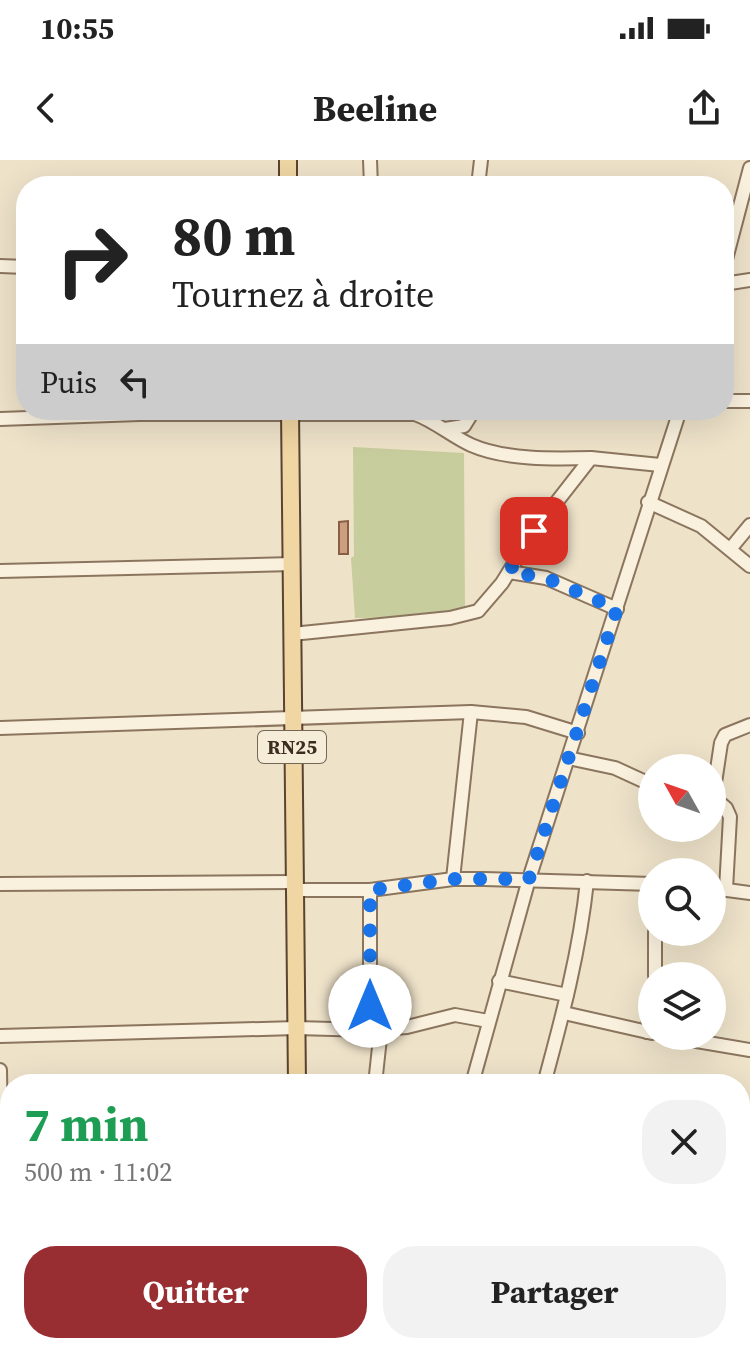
<!DOCTYPE html>
<html lang="fr">
<head>
<meta charset="utf-8">
<style>
  :root { --surface:#fff; --page:#f2f2f2; --text:#222; --muted:#767676; --accent:#992e32 }
  body { margin:0; font-family:"Source Serif 4",serif; background:var(--page); color:var(--text); height:100vh; display:flex; flex-direction:column; font-size:30px; white-space:nowrap }
  * { box-sizing:border-box; margin:0 }
  p { font-size:26px; color:var(--muted) }
  .icon { flex:none; width:44px; height:44px; fill:none; stroke:currentColor; stroke-width:2; stroke-linecap:round; stroke-linejoin:round }
  .map { position:relative; flex:1; overflow:hidden }
  .side { position:absolute; left:0px; top:914px; width:750px; height:280px; display:flex; flex-direction:column; background:var(--surface); border-radius:32px 32px 0 0; box-shadow:0 8px 32px #0002 }
  .side>* { flex:none }
  .banner { position:absolute; left:16px; top:16px; width:718px; height:244px; border-radius:32px; box-shadow:0 8px 32px #0002; background:#fff; color:var(--text); overflow:hidden }
  .needle { width:52px; rotate:310deg }
  .fabs { position:absolute; left:638px; top:594px; display:grid; gap:16px }
  .fabs a { display:grid; place-items:center; width:88px; height:88px; border-radius:50%; background:var(--surface); box-shadow:0 8px 32px #0002; font-size:40px }
  .pin { position:absolute; display:grid; place-items:center; width:68px; height:68px; color:#fff; margin:-34px; border-radius:16px; box-shadow:0 4px 12px #0006 }
  .me { position:absolute; width:88px; margin:-44px; rotate:0deg; stroke-linejoin:round; filter:drop-shadow(0 0 6px #0008) }
  .turn { display:flex; align-items:center; gap:28px; height:168px; padding:0 24px; font-size:36px }
  .turn .icon { width:104px; height:104px; stroke-width:2.5 }
  .turn b { display:block; font-size:56px; line-height:68px }
  .then { display:flex; align-items:center; height:76px; padding:0 24px; background:#0003; gap:16px; font-size:30px }
  .round { display:grid; place-items:center; flex:none; width:84px; height:84px; border-radius:32px; background:var(--page) }
  .head { display:flex; align-items:center; justify-content:space-between; height:136px; padding:0 24px }
  h1 { font-size:48px; font-weight:700; line-height:60px; color:#1e9e55 }
  .primary-button { display:flex; gap:16px; margin-top:auto; padding:16px 24px }
  .primary-button a { flex:1; height:92px; border-radius:32px; background:var(--accent); color:#fff; font-size:32px; font-weight:700; line-height:92px; text-align:center }
  .primary-button a+a { background:var(--page); color:var(--text) }
  .status { display:flex; justify-content:space-between; align-items:center; height:56px; padding:0 40px; background:var(--surface); direction:ltr }
  .status svg { height:22px; fill:currentColor }
  header { display:flex; justify-content:space-between; align-items:center; height:104px; padding:0 24px; background:var(--surface); font-size:36px; font-weight:700 }
  .map>svg:first-child { display:block }
  .green { fill:#c8cd9d }
  .building { fill:#cc9e80; stroke:#8a5e44; stroke-width:2 }
  .lines { fill:none; stroke-linecap:round; stroke-linejoin:round }
  .minor-casing { stroke:#8b755e; stroke-width:16 }
  .major-casing { stroke:#594332; stroke-width:20 }
  .minor { stroke:#f9f0dd; stroke-width:12 }
  .major { stroke:#f0d6a3; stroke-width:16 }
  .route { stroke:#1a73e8; stroke-width:14; stroke-dasharray:0 25.2 }
  .labels { text-anchor:middle; dominant-baseline:central; stroke-width:8; stroke-linejoin:round; paint-order:stroke }
  .shield { fill:#f6edd9; stroke:#746758; stroke-width:2 }
  .shield-label { font-size:20px; font-weight:bold; fill:#3c2d21 }
</style>
</head>
<body>
<div class="status"><b>10:55</b><svg viewBox="0 0 49 12"><path d="M0 12V9h3v3zM5 12V6h3v6zM10 12V3h3v9zM15 12V0h3v12zM26 1h20v11H26zM47 4h2v5h-2z"/></svg></div>
<header><svg class="icon" aria-label="back" viewBox="0 0 24 24"><path d="M15 5l-7 7 7 7"/></svg>Beeline<svg class="icon" aria-label="share" viewBox="0 0 24 24"><path d="M12 15V3M7 8l5-5 5 5M5 13v7h14v-7"/></svg></header>
<div class="map">
<svg width="750" height="1194" viewBox="0 0 750 1194">
  <rect width="100%" height="100%" fill="#eee2c9"/>
  <polygon class="green" points="353,287 464,293 465,450 445,457 355,458 351,398 354,396"/>
  <polygon class="building" points="348,361 348,394 339,394 339,362"/>
  <g class="lines">
    <defs>
      <g id="minor">
        <polyline points="370,0 371,26"/>
        <polyline points="478,26 481,0"/>
        <polyline points="0,106 26,107"/>
        <polyline points="724,107 750,8"/>
        <polyline points="724,124 750,120"/>
        <polyline points="724,241 750,241"/>
        <path d="M0 259 139 254H415C435 261 451 276 471 285 505 300 553 299 591 298"/>
        <polyline points="445,269 464,266 474,250"/>
        <polyline points="648,342 701,366 750,406"/>
        <polyline points="731,388 750,365"/>
        <polyline points="0,411 293,404"/>
        <polyline points="509,412 546,418 617,449"/>
        <polyline points="292,474 450,458 478,451 502,423 534,371 591,298 660,305"/>
        <polyline points="0,568 471,552 526,557 578,573"/>
        <polyline points="568,598 615,608 652,625"/>
        <polyline points="712,636 726,648 730,657 726,729"/>
        <polyline points="713,636 721,583 725,575 750,565"/>
        <polyline points="453,719 471,552"/>
        <polyline points="0,724 294,722"/>
        <polyline points="712,728 750,733"/>
        <polyline points="294,730 370,730 453,719 484,719 652,724"/>
        <polyline points="370,730 370,870"/>
        <polyline points="655,816 655,772"/>
        <polyline points="499,821 567,835"/>
        <polyline points="564,853 652,873"/>
        <polyline points="647,872 652,841"/>
        <polyline points="0,876 296,868 370,870 407,867 455,855 488,861"/>
        <polyline points="667,876 750,890"/>
        <polyline points="0,910 5,1194"/>
        <polyline points="375,924 381,869"/>
        <polyline points="472,924 529,719 680,250"/>
        <path d="M544 924C562 858 580 790 587 721"/>
        <polyline points="741,1055 750,1050"/>
        <polyline points="740,1167 750,1170"/>
        <polyline points="149,1184 149,1194"/>
        <polyline points="431,1184 442,1194"/>
        <polyline points="551,1184 570,1194"/>
        <polyline points="377,1194 378,1184"/>
        <polyline points="469,1194 472,1184"/>
        <polyline points="698,1194 700,1184"/>
      </g>
      <g id="major">
        <polyline points="288,26 288,0"/>
        <polyline points="290,250 297,924"/>
        <polyline points="298,1184 298,1194"/>
      </g>
    </defs>
    <use href="#minor" class="minor-casing"/>
    <use href="#major" class="major-casing"/>
    <use href="#minor" class="minor"/>
    <use href="#major" class="major"/>
  </g>
  <g class="lines">
    <polyline class="route" points="370,846 370,730 453,719 529,719 617,449 546,418 509,412 534,371"/>
  </g>
  <g class="labels">
    <rect class="shield" x="258" y="571" width="68" height="32" rx="6"/>
    <g class="shield-label">
      <text x="292" y="587">RN25</text>
    </g>
  </g>
</svg>
<div class="fabs">
<a><svg class="needle" viewBox="-14 -14 28 28"><path d="M0-13l5 13h-10z" fill="#e53935"/><path d="M0 13l5-13h-10z" fill="#767676"/></svg></a>
<a><svg class="icon" aria-label="search" viewBox="0 0 24 24"><circle cx="10" cy="10" r="6"/><path d="M15 15l6 6"/></svg></a>
<a><svg class="icon" aria-label="layers" viewBox="0 0 24 24"><path d="M12 4l9 5-9 5-9-5zM3 14l9 5 9-5"/></svg></a>
</div>
<div class="pin" style="left:534px;top:371px;background:#d93025"><svg class="icon" aria-label="arrive" viewBox="0 0 24 24"><path d="M6 21V4h12l-3 4 3 4H6"/></svg></div>
<svg class="me" style="left:370px;top:846px" viewBox="-20 -20 40 40"><circle r="19" fill="#fff"/><path d="M0-13L10 11 0 6-10 11z" fill="#1a73e8"/></svg>
<div class="banner">
<div class="turn"><svg class="icon" aria-label="right" viewBox="0 0 24 24"><path d="M7 20v-9h11M14 6l5 5-5 5"/></svg><div><b>80 m</b>Tournez à droite</div></div>
<div class="then">Puis<svg class="icon" aria-label="left" viewBox="0 0 24 24"><path d="M17 20v-9H6M10 6l-5 5 5 5"/></svg></div>
</div>
<section class="side">
<div class="head"><div><h1>7 min</h1><p>500 m · 11:02</p></div><a class="round"><svg class="icon" aria-label="close" viewBox="0 0 24 24"><path d="M6 6l12 12M18 6L6 18"/></svg></a></div>
<div class="primary-button"><a>Quitter</a><a>Partager</a></div>
</section>
</div>
</body>
</html>
